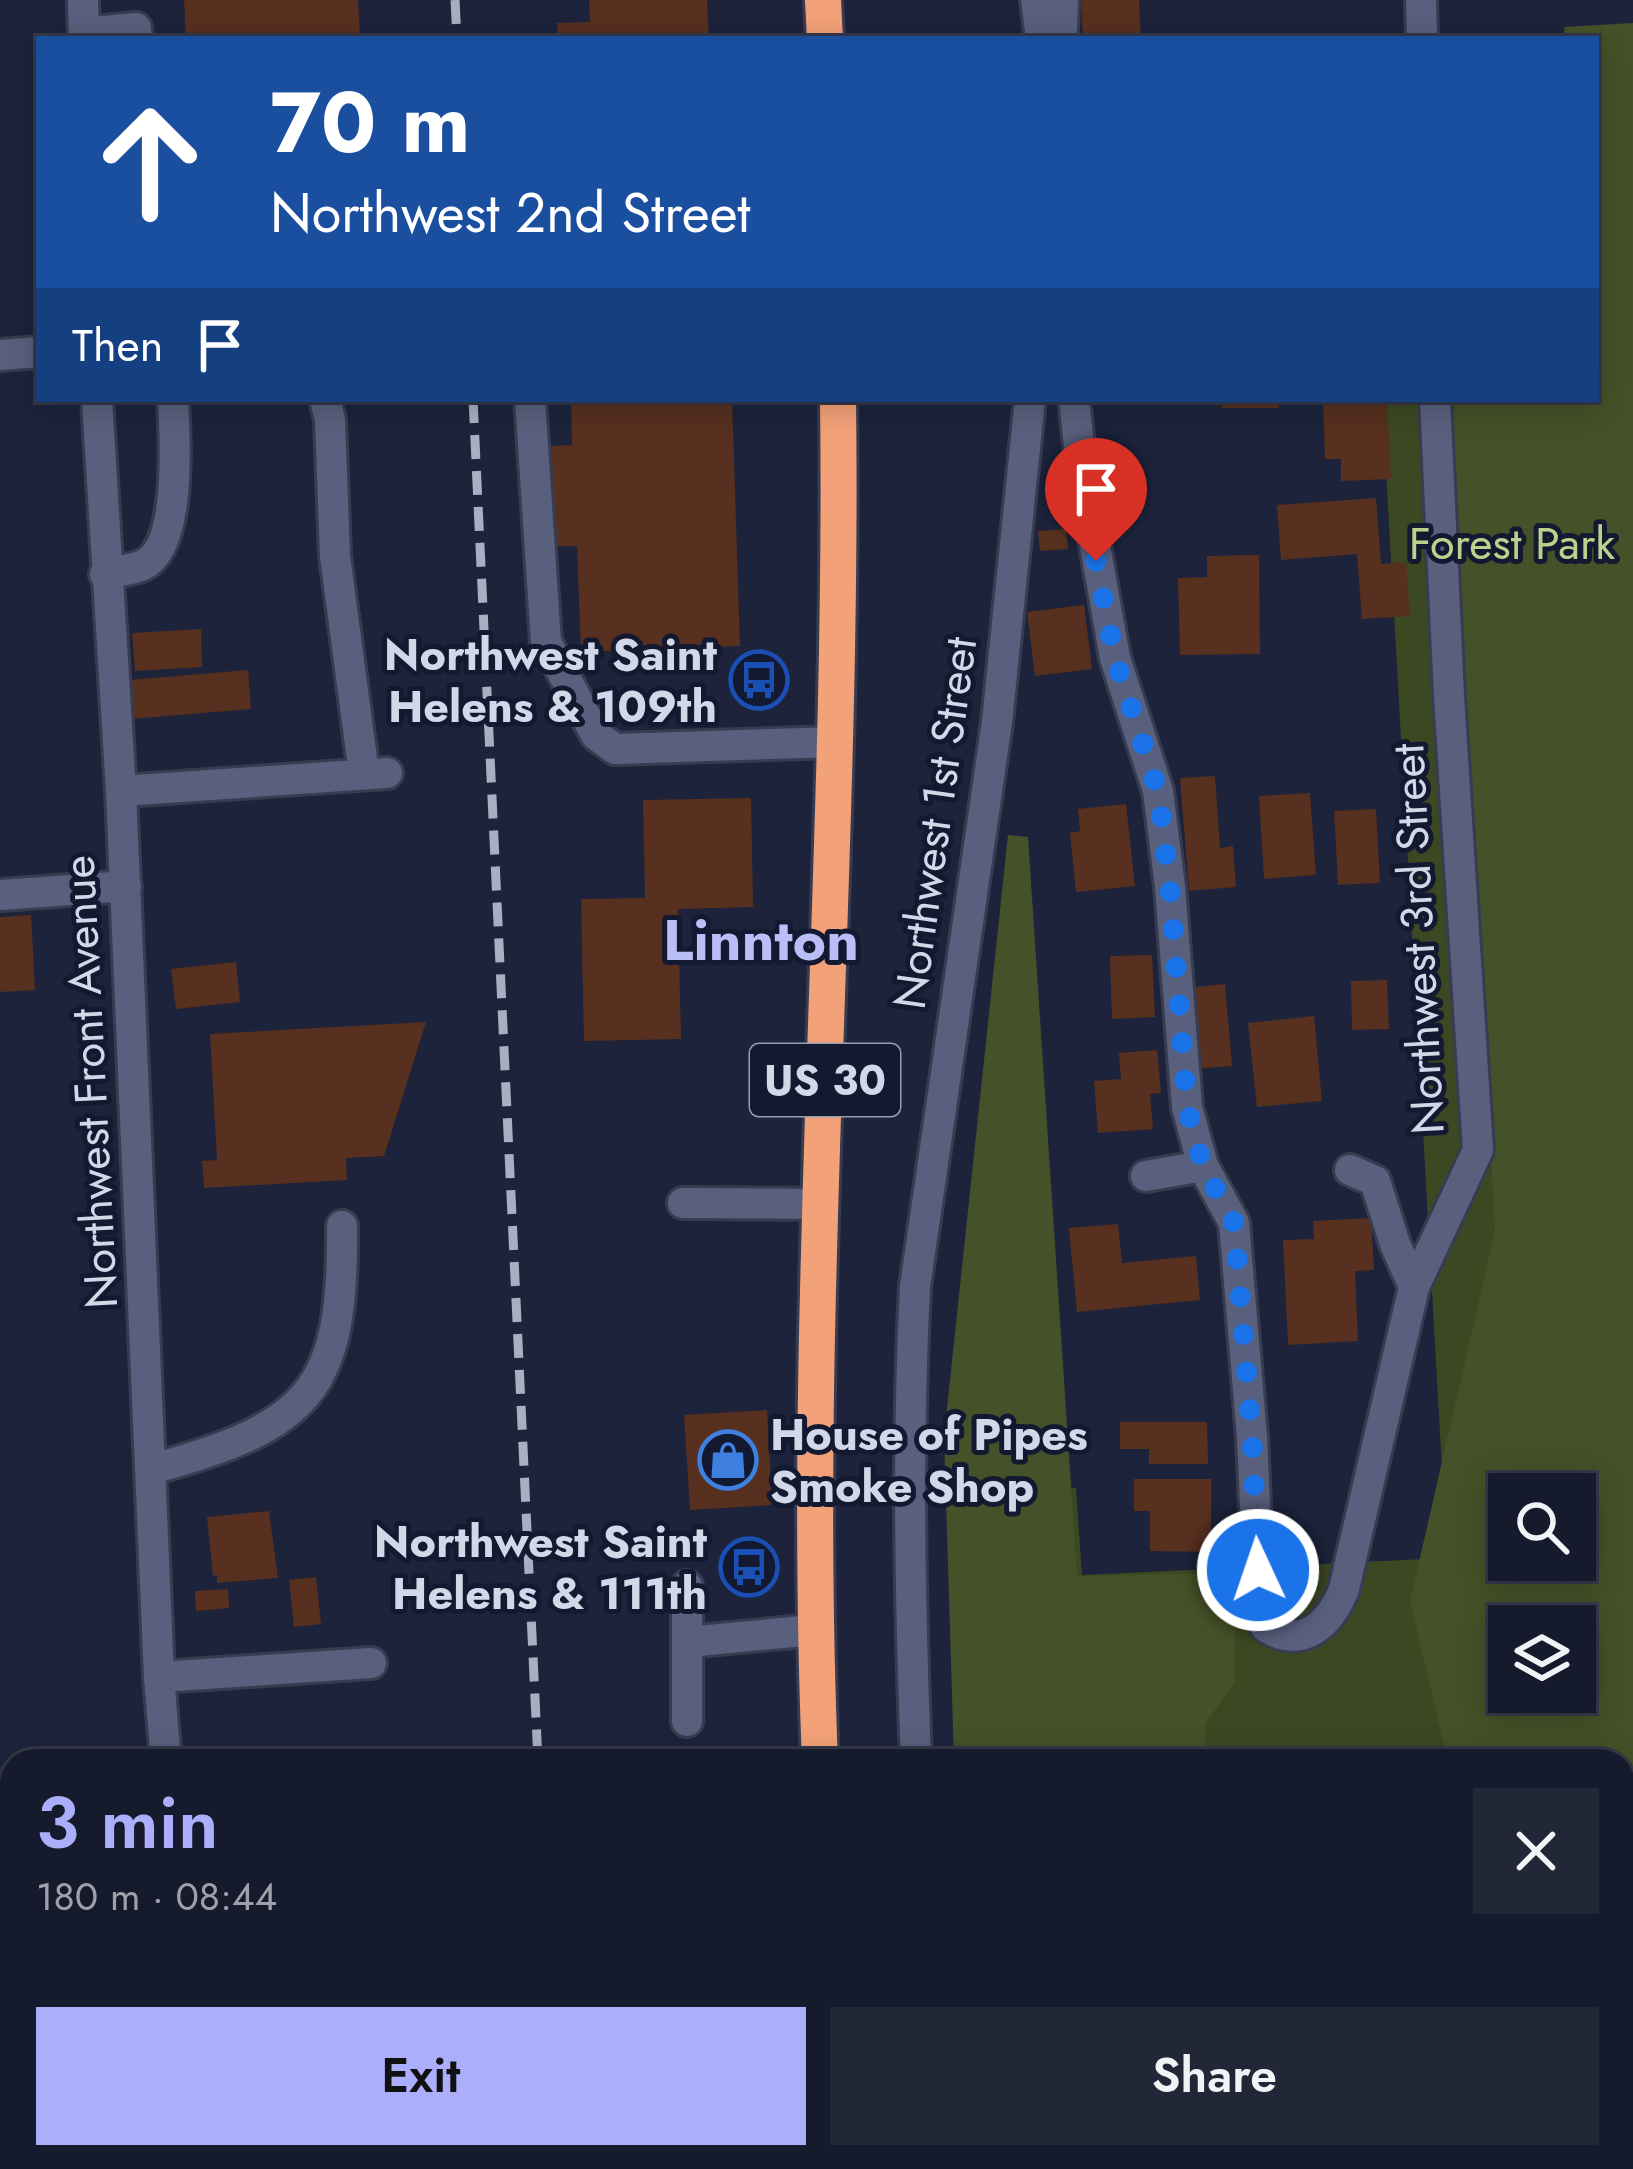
<!DOCTYPE html>
<html lang="en">
<head>
<meta charset="utf-8">
<style>
  :root { --surface:#151a2c; --page:#222738; --text:#f1f3f6; --muted:#9da1a9; --line:#343848; --accent:#abaffb }
  body { margin:0; font-family:Jost,sans-serif; background:var(--page); color:var(--text); height:100vh; display:flex; flex-direction:column; font-size:45px; white-space:nowrap }
  * { box-sizing:border-box; margin:0 }
  p { font-size:39px; color:var(--muted) }
  .icon { flex:none; width:66px; height:66px; fill:none; stroke:currentColor; stroke-width:2; stroke-linecap:round; stroke-linejoin:round }
  .map { position:relative; flex:1; overflow:hidden }
  .sheet { position:absolute; left:0px; top:1749px; width:1635px; height:420px; display:flex; flex-direction:column; background:var(--surface); border-radius:36px 36px 0 0; box-shadow:0 6px 30px #0003,0 0 0 3px var(--line) }
  .sheet>* { flex:none }
  .hud { position:absolute; left:36px; top:36px; width:1563px; height:366px; border-radius:0px; box-shadow:0 6px 30px #0003,0 0 0 3px var(--line); background:#1a4fa0; color:#fff; overflow:hidden }
  .controls { position:absolute; left:1488px; top:1473px; display:grid; gap:24px }
  .controls a { display:grid; place-items:center; width:108px; height:108px; border-radius:0px; background:var(--surface); box-shadow:0 6px 30px #0003,0 0 0 3px var(--line); font-size:60px }
  .pin { position:absolute; display:grid; place-items:center; width:102px; height:102px; color:#fff; margin:-123px -51px; border-radius:50% 50% 50% 0; rotate:-45deg; box-shadow:0 0 12px #0007 }
  .pin .icon { rotate:45deg }
  .me { position:absolute; width:132px; margin:-66px; rotate:357deg; stroke-linejoin:round; filter:drop-shadow(0 0 9px #0008) }
  .turn { display:flex; align-items:center; gap:42px; height:252px; padding:0 36px; font-size:54px }
  .turn .icon { width:156px; height:156px; stroke-width:2.5 }
  .turn b { display:block; font-size:84px; line-height:102px }
  .then { display:flex; align-items:center; height:114px; padding:0 36px; background:#0003; gap:24px; font-size:45px }
  .round { display:grid; place-items:center; flex:none; width:126px; height:126px; border-radius:0px; background:var(--page) }
  .overview { display:flex; align-items:center; justify-content:space-between; height:204px; padding:0 36px }
  h1 { font-size:72px; font-weight:600; line-height:90px; color:var(--accent) }
  .primary-button { display:flex; gap:24px; margin-top:auto; padding:24px 36px }
  .primary-button a { flex:1; height:138px; border-radius:0px; background:var(--accent); color:#111; font-size:48px; font-weight:600; line-height:138px; text-align:center }
  .primary-button a+a { background:var(--page); color:var(--text) }
  .map>svg:first-child { display:block }
  .green { fill:#3c4822; fill-rule:evenodd }
  .forest { fill:#455128; fill-rule:evenodd }
  .building { fill:#57301f }
  .lines { fill:none; stroke-linecap:round; stroke-linejoin:round }
  .minor-casing { stroke:#383c51; stroke-width:36 }
  .highway-casing { stroke:#383c51; stroke-width:42 }
  .minor { stroke:#58607d; stroke-width:30 }
  .highway { stroke:#f3a178; stroke-width:36 }
  .rail { stroke:#a9afc1; stroke-width:9; stroke-dasharray:24 12; stroke-linecap:butt }
  .route { stroke:#1a73e8; stroke-width:21; stroke-dasharray:0 37.8 }
  .labels { text-anchor:middle; dominant-baseline:central; stroke-width:10; stroke-linejoin:round; paint-order:stroke }
  .shield { fill:#131930; stroke:#999fb1; stroke-width:3 }
  .shield-label { font-size:42px; font-weight:bold; fill:#d2d8e8 }
  .park-label { font-size:45px; fill:#bbd18c; stroke:#131930 }
  .poi-label { font-size:45px; font-weight:bold; fill:#d2d8e8; stroke:#131930; text-anchor:end }
  .street-label { font-size:45px; fill:#d2d8e8; stroke:#131930 }
  .district-label { font-size:57px; font-weight:bold; fill:#babef7; stroke:#131930 }
</style>
</head>
<body>
<div class="map">
<svg width="1633" height="2169" viewBox="0 0 1633 2169">
  <rect width="100%" height="100%" fill="#1c233b"/>
  <path class="green" d="M1382 399H1596L1633 2169 1623 2157V1761H983L952 1495 1076 1488 1082 1575 1447 1558ZM1509 1494H1575V1560H1509ZM1509 1626H1575V1692H1509Z"/>
  <g class="forest">
    <path d="M1633 23V2169H962L967 2157H1623V1761H1448L1410 1601 1495 1231 1450 399H1596V39H1565L1564 27ZM1509 1494H1575V1560H1509ZM1509 1626H1575V1692H1509Z"/>
    <polygon points="1008,835 1028,837 1077,1576 1234,1573 1235,1681 1206,1723 1205,1761 954,1761 944,1436"/>
  </g>
  <g class="building">
    <polygon points="184,0 358,0 360,39 186,39"/>
    <polygon points="589,0 707,0 709,39 558,39 557,23 590,22"/>
    <polygon points="1081,0 1139,0 1141,39 1083,39"/>
    <polygon points="571,399 732,399 740,646 581,652 577,546 555,546 551,446 572,445"/>
    <rect x="1222" y="399" width="57" height="9"/>
    <polygon points="1323,399 1387,399 1391,479 1341,481 1341,459 1325,459"/>
    <polygon points="1376,498 1381,564 1406,562 1410,616 1362,619 1357,554 1281,560 1277,505"/>
    <polygon points="1066,529 1068,549 1040,551 1038,531"/>
    <polygon points="1259,555 1260,654 1180,655 1178,578 1207,577 1207,556"/>
    <polygon points="1084,605 1092,669 1035,676 1027,612"/>
    <polygon points="201,629 202,667 135,671 132,633"/>
    <polygon points="248,670 251,709 132,719 129,680"/>
    <polygon points="1215,776 1220,848 1233,846 1236,887 1189,891 1180,778"/>
    <polygon points="1310,793 1316,875 1264,879 1259,796"/>
    <polygon points="751,798 753,907 678,909 681,1039 584,1041 581,899 645,898 643,800"/>
    <polygon points="1126,804 1135,886 1076,892 1070,833 1080,831 1078,809"/>
    <polygon points="1376,809 1380,883 1338,885 1334,811"/>
    <polygon points="31,915 35,990 0,992 0,917"/>
    <polygon points="1152,955 1155,1017 1112,1019 1110,956"/>
    <polygon points="236,962 240,1002 176,1009 171,969"/>
    <polygon points="1387,980 1389,1029 1352,1030 1351,981"/>
    <polygon points="1225,984 1232,1066 1194,1069 1186,988"/>
    <polygon points="1314,1016 1322,1101 1257,1107 1248,1023"/>
    <polygon points="426,1022 384,1156 346,1158 347,1180 204,1188 202,1161 217,1160 210,1034"/>
    <polygon points="1157,1050 1161,1093 1150,1094 1153,1129 1098,1133 1094,1081 1121,1079 1119,1053"/>
    <polygon points="1371,1218 1374,1270 1355,1271 1358,1341 1288,1345 1283,1240 1314,1239 1313,1221"/>
    <polygon points="1118,1224 1122,1263 1196,1256 1200,1300 1077,1312 1069,1228"/>
    <polygon points="767,1410 772,1505 690,1510 684,1415"/>
    <polygon points="1120,1422 1207,1422 1208,1464 1149,1464 1149,1449 1120,1449"/>
    <polygon points="1134,1479 1211,1479 1211,1552 1150,1551 1150,1511 1134,1511"/>
    <polygon points="269,1511 278,1578 217,1583 217,1575 213,1576 207,1517"/>
    <polygon points="316,1577 321,1624 294,1627 289,1580"/>
    <polygon points="228,1589 229,1608 196,1611 195,1591"/>
    <polygon points="0,2017 12,2019 12,2157 72,2157 64,2169 0,2169"/>
    <polygon points="655,2157 749,2157 750,2169 656,2169"/>
  </g>
  <g class="lines">
    <defs>
      <g id="minor">
        <polyline points="83,0 84,39"/>
        <polyline points="1036,0 1041,39"/>
        <polyline points="1421,0 1422,39"/>
        <polyline points="84,33 136,28 137,39"/>
        <polyline points="1057,39 1062,31 1063,0"/>
        <polyline points="0,355 39,352"/>
        <polyline points="97,399 121,791 159,1677 166,1761"/>
        <polyline points="325,399 330,420 335,556 364,774"/>
        <polyline points="530,399 546,642 596,735 615,749 837,742"/>
        <path d="M1074 399 1082 473 1115 658 1158 791 1170 887 1187 1107 1203 1166 1234 1223 1252 1437 1260 1615 1266 1627C1303 1650 1330 1624 1344 1589L1414 1287 1478 1150 1449 696 1435 399"/>
        <path d="M105 574C117 571 132 570 143 565 182 547 175 437 173 399"/>
        <polyline points="121,791 387,773"/>
        <polyline points="0,895 126,886"/>
        <polyline points="1350,1170 1375,1181 1395,1244 1414,1287"/>
        <polyline points="1146,1176 1203,1166"/>
        <polyline points="683,1203 821,1204"/>
        <path d="M152 1469C309 1426 344 1392 342 1226"/>
        <polyline points="687,1642 814,1630"/>
        <polyline points="159,1677 371,1663"/>
        <polyline points="687,1721 687,1586"/>
        <path d="M916 1761C910 1603 907 1445 915 1287L997 722 1030 399"/>
      </g>
      <g id="highway">
        <polyline points="823,0 825,39"/>
        <path d="M820 1761C801 1307 844 853 838 399"/>
        <polyline points="845,2157 846,2169"/>
      </g>
    </defs>
    <use href="#minor" class="minor-casing"/>
    <use href="#highway" class="highway-casing"/>
    <use href="#minor" class="minor"/>
    <use href="#highway" class="highway"/>
    <g class="rail">
      <polyline points="455,0 457,39"/>
      <polyline points="473,399 538,1761"/>
      <polyline points="556,2157 557,2169"/>
    </g>
  </g>
  <g class="lines">
    <polyline class="route" points="1096,561 1115,658 1158,791 1170,887 1187,1107 1203,1166 1234,1223 1252,1437 1258,1570"/>
  </g>
  <defs>
    <symbol id="bus-ring" viewBox="-11 -11 22 22"><circle r="9.5" fill="#131930" stroke="#1a4fb4" stroke-width="1.5"/><path d="M-5-6H5V4H4V6H2V4H-2V6H-4V4H-5ZM-3.5-4V0h7V-4ZM-3.5 1.2v1.5H-2V1.2ZM2 1.2v1.5H3.5V1.2Z" fill="#1a4fb4"/></symbol>
    <symbol id="shop-ring" viewBox="-11 -11 22 22"><circle r="9.5" fill="#131930" stroke="#3f7fe0" stroke-width="1.5"/><path d="M-5-2.5h2.3a2.7 3.5 0 0 1 5.4 0H5L5.5 6h-11ZM-1.5-2.5h3a1.5 2.3 0 0 0-3 0Z" fill="#3f7fe0"/></symbol>
  </defs>
  <g fill-rule="evenodd">
    <use href="#bus-ring" x="726" y="647" width="66" height="66"/>
    <use href="#shop-ring" x="695" y="1427" width="66" height="66"/>
    <use href="#bus-ring" x="716" y="1534" width="66" height="66"/>
  </g>
  <g class="labels">
    <rect class="shield" x="750" y="1044" width="150" height="72" rx="9"/>
    <g class="shield-label">
      <text x="825" y="1080">US 30</text>
    </g>
    <g class="park-label">
      <text x="1512" y="543">Forest Park</text>
    </g>
    <g class="poi-label">
      <text x="717" y="654">Northwest Saint<tspan x="717" dy="52">Helens &amp; 109th</tspan></text>
      <text x="770" y="1434" text-anchor="start">House of Pipes<tspan x="770" dy="52">Smoke Shop</tspan></text>
      <text x="707" y="1541">Northwest Saint<tspan x="707" dy="52">Helens &amp; 111th</tspan></text>
    </g>
    <g class="street-label">
      <text transform="translate(935 823) rotate(-82)">Northwest 1st Street</text>
      <text transform="translate(1418 939) rotate(-93)">Northwest 3rd Street</text>
      <text transform="translate(90 1082) rotate(-93)">Northwest Front Avenue</text>
    </g>
    <g class="district-label">
      <text x="761" y="940">Linnton</text>
    </g>
  </g>
</svg>
<div class="controls">
<a><svg class="icon" aria-label="search" viewBox="0 0 24 24"><circle cx="10" cy="10" r="6"/><path d="M15 15l6 6"/></svg></a>
<a><svg class="icon" aria-label="layers" viewBox="0 0 24 24"><path d="M12 4l9 5-9 5-9-5zM3 14l9 5 9-5"/></svg></a>
</div>
<div class="pin" style="left:1096px;top:561px;background:#d93025"><svg class="icon" aria-label="arrive" viewBox="0 0 24 24"><path d="M6 21V4h12l-3 4 3 4H6"/></svg></div>
<svg class="me" style="left:1258px;top:1570px" viewBox="-20 -20 40 40"><circle r="17" fill="#1a73e8" stroke="#fff" stroke-width="3"/><path d="M0-11L8 9 0 5-8 9z" fill="#fff"/></svg>
<div class="hud">
<div class="turn"><svg class="icon" aria-label="ahead" viewBox="0 0 24 24"><path d="M12 20V5M6 11l6-6 6 6"/></svg><div><b>70 m</b>Northwest 2nd Street</div></div>
<div class="then">Then<svg class="icon" aria-label="arrive" viewBox="0 0 24 24"><path d="M6 21V4h12l-3 4 3 4H6"/></svg></div>
</div>
<section class="sheet">
<div class="overview"><div><h1>3 min</h1><p>180 m · 08:44</p></div><a class="round"><svg class="icon" aria-label="close" viewBox="0 0 24 24"><path d="M6 6l12 12M18 6L6 18"/></svg></a></div>
<div class="primary-button"><a>Exit</a><a>Share</a></div>
</section>
</div>
</body>
</html>
